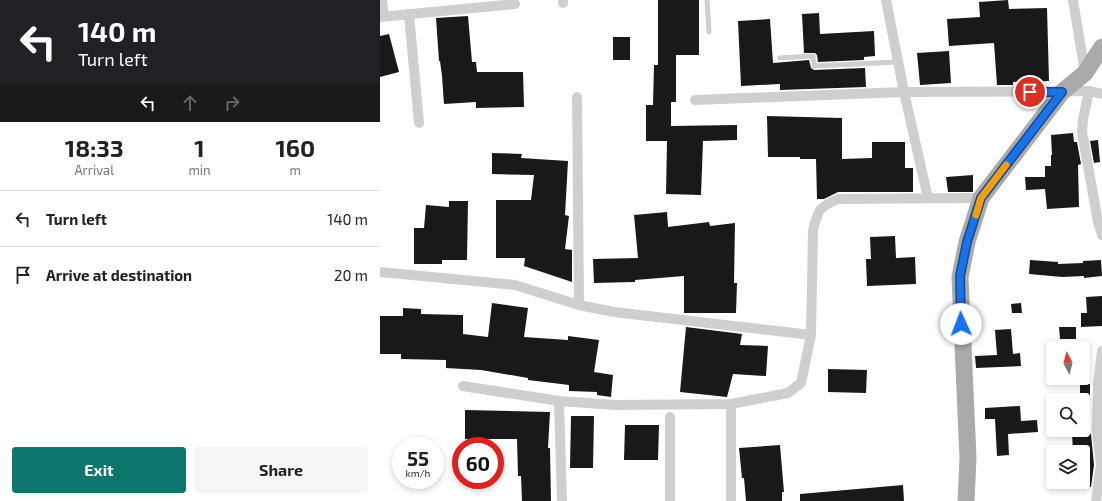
<!DOCTYPE html>
<html lang="en">
<head>
<meta charset="utf-8">
<style>
  :root { --surface:#fff; --page:#f6f6f6; --text:#222; --muted:#767676; --line:#e0e0e0; --accent:#0f766e }
  body { margin:0; font-family:"Exo 2",sans-serif; background:var(--page); color:var(--text); height:100vh; display:flex; flex-direction:column; font-size:15px; white-space:nowrap }
  * { box-sizing:border-box; margin:0 }
  p { font-size:13px; color:var(--muted) }
  .icon { flex:none; width:22px; height:22px; fill:none; stroke:currentColor; stroke-width:2; stroke-linecap:round; stroke-linejoin:round }
  .map { position:relative; flex:1; overflow:hidden }
  .sheet { display:flex; flex-direction:column; background:var(--surface); width:380px }
  .sheet>* { flex:none }
  .hud { background:#202124; color:#fff; overflow:hidden }
  .needle { width:26px; rotate:353deg }
  .tools { position:absolute; left:666px; top:341px; display:grid; gap:8px }
  .tools a { display:grid; place-items:center; width:44px; height:44px; border-radius:4px; background:var(--surface); box-shadow:0 2px 6px #0003; font-size:20px }
  .speed { position:absolute; left:12px; top:437px; display:flex; gap:8px; font-size:20px; font-weight:700; text-align:center }
  .speed>* { display:grid; place-content:center; width:52px; height:52px; border-radius:50%; background:var(--surface); box-shadow:0 2px 6px #0003; line-height:1 }
  .speed small { font-size:10px; font-weight:400 }
  .speed .limit { border:6px solid #d22; background:#fff; color:#111 }
  .pin { position:absolute; display:grid; place-items:center; width:34px; height:34px; color:#fff; margin:-17px; border:2px solid #fff; border-radius:50%; box-shadow:0 1px 4px #0007 }
  .me { position:absolute; width:44px; margin:-22px; rotate:358deg; stroke-linejoin:round; filter:drop-shadow(0 0 3px #0008) }
  .turn { display:flex; align-items:center; gap:14px; height:84px; padding:0 12px; font-size:18px }
  .turn .icon { width:52px; height:52px; stroke-width:2.5 }
  .turn b { display:block; font-size:28px; line-height:34px }
  .lanes { display:flex; align-items:center; height:38px; padding:0 12px; background:#0003; justify-content:center; gap:20px; direction:ltr }
  .lanes .off { opacity:.35 }
  .eta { display:flex; justify-content:space-evenly; align-items:center; height:68px; text-align:center }
  .eta b { font-size:24px; font-weight:700; line-height:28px }
  .action { display:flex; gap:8px; margin-top:auto; padding:8px 12px }
  .action a { flex:1; height:46px; border-radius:4px; background:var(--accent); color:#fff; font-size:16px; font-weight:700; line-height:46px; text-align:center }
  .action a+a { background:var(--page); color:var(--text) }
  ul { padding:0; list-style:none }
  li { display:flex; align-items:center; gap:12px; height:56px; padding:0 12px; border-top:1px solid var(--line) }
  li div { flex:1 }
  li b { display:block; font-size:15px }
  li em { font-style:normal }
  main { display:flex; flex:1; min-height:0 }
  .map>svg:first-child { display:block }
  .building { fill:#191919 }
  .lines { fill:none; stroke-linecap:round; stroke-linejoin:round }
  .lane { stroke:#cfcfcf; stroke-width:5 }
  .street { stroke:#cfcfcf; stroke-width:10 }
  .primary { stroke:#aaa; stroke-width:17 }
  .route-casing { stroke:#114b97; stroke-width:10 }
  .route { stroke:#1a73e8; stroke-width:7 }
  .slow { stroke:#f59e0b; stroke-width:7 }
</style>
</head>
<body>
<main>
<section class="sheet">
<div class="hud">
<div class="turn"><svg class="icon" aria-label="left" viewBox="0 0 24 24"><path d="M17 20v-9H6M10 6l-5 5 5 5"/></svg><div><b>140 m</b>Turn left</div></div>
<div class="lanes"><svg class="icon" aria-label="left" viewBox="0 0 24 24"><path d="M17 20v-9H6M10 6l-5 5 5 5"/></svg><svg class="icon off" aria-label="ahead" viewBox="0 0 24 24"><path d="M12 20V5M6 11l6-6 6 6"/></svg><svg class="icon off" aria-label="right" viewBox="0 0 24 24"><path d="M7 20v-9h11M14 6l5 5-5 5"/></svg></div>
</div>
<div class="eta">
<div><b>18:33</b><p>Arrival</p></div>
<div><b>1</b><p>min</p></div>
<div><b>160</b><p>m</p></div>
</div>
<ul>
<li><svg class="icon" aria-label="left" viewBox="0 0 24 24"><path d="M17 20v-9H6M10 6l-5 5 5 5"/></svg><div><b>Turn left</b></div><em>140 m</em></li>
<li><svg class="icon" aria-label="arrive" viewBox="0 0 24 24"><path d="M6 21V4h12l-3 4 3 4H6"/></svg><div><b>Arrive at destination</b></div><em>20 m</em></li>
</ul>
<div class="action"><a>Exit</a><a>Share</a></div>
</section>
<div class="map">
<svg width="722" height="501" viewBox="0 0 722 501">
  <rect width="100%" height="100%" fill="#fff"/>
  <g class="building">
    <polygon points="278,0 319,0 319,55 296,55 296,102 291,102 291,126 357,125 357,140 323,141 321,195 286,194 287,141 266,141 266,105 273,105 274,65 278,65"/>
    <polygon points="628,0 629,9 667,8 669,81 633,82 633,85 617,85 614,43 569,46 567,19 600,17 599,2"/>
    <polygon points="439,13 440,34 494,31 495,56 484,57 484,60 438,62 437,55 435,53 424,53 422,14"/>
    <polygon points="88,16 92,62 96,62 97,72 143,72 144,107 96,108 96,102 64,104 62,76 60,61 59,61 56,18"/>
    <polygon points="390,19 393,63 429,60 431,68 434,70 485,68 486,87 400,90 400,84 361,86 358,21"/>
    <polygon points="9,34 19,72 0,77 0,36"/>
    <rect x="233" y="37" width="17" height="23"/>
    <polygon points="569,51 571,83 540,85 537,53"/>
    <polygon points="387,116 462,118 462,159 492,158 492,142 525,142 525,168 533,168 533,192 458,192 444,199 437,199 436,159 420,159 420,157 388,157"/>
    <polygon points="693,133 694,142 697,142 701,164 698,165 699,207 667,209 665,189 646,190 645,177 665,177 665,166 671,166 671,155 672,155 671,135"/>
    <polygon points="718,140 720,162 714,163 710,141"/>
    <polygon points="112,153 142,154 141,158 188,161 185,215 189,216 185,249 192,250 192,282 144,266 145,258 116,258 116,200 151,200 154,175 112,174"/>
    <polygon points="593,175 593,192 568,192 566,177"/>
    <polygon points="69,201 88,201 87,260 62,260 62,264 34,264 34,228 44,228 46,205 69,207"/>
    <polygon points="287,212 288,227 329,222 330,226 355,223 354,283 357,283 356,313 304,313 304,276 255,280 255,282 214,283 213,259 258,258 254,215"/>
    <polygon points="515,236 516,258 535,257 536,284 487,286 486,259 491,259 490,237"/>
    <polygon points="650,260 678,262 678,264 703,263 703,261 721,260 722,276 704,278 704,276 682,277 649,274"/>
    <polygon points="722,296 722,326 701,327 701,313 707,313 706,297"/>
    <polygon points="112,303 148,308 144,337 188,340 188,336 219,340 214,372 233,375 231,397 217,395 217,392 189,391 189,385 148,380 148,378 101,370 66,368 66,360 21,359 21,354 0,354 0,316 23,316 23,308 41,309 41,314 83,315 83,334 108,337"/>
    <polygon points="641,303 642,313 632,313 631,304"/>
    <polygon points="306,327 362,334 360,345 388,346 386,376 353,374 347,397 300,392"/>
    <polygon points="679,327 696,327 696,339 680,339"/>
    <polygon points="631,329 633,354 640,353 641,366 596,368 595,356 617,355 615,330"/>
    <polygon points="448,369 487,370 486,393 448,392"/>
    <rect x="700" y="384" width="10" height="13"/>
    <polygon points="640,406 641,421 657,420 658,432 628,434 629,455 617,456 615,419 605,419 605,408"/>
    <polygon points="85,410 170,412 168,448 170,448 171,501 142,501 141,476 138,476 137,439 85,439"/>
    <polygon points="191,416 214,416 213,468 190,468"/>
    <polygon points="245,425 279,425 278,460 244,460"/>
    <polygon points="692,434 711,434 714,465 711,487 703,487 703,451 693,451"/>
    <polygon points="400,445 404,492 402,492 402,501 366,501 364,478 362,478 359,448"/>
    <polygon points="523,485 524,501 420,501 420,494"/>
  </g>
  <g class="lines">
    <g class="lane">
      <polyline points="327,0 329,32"/>
      <polyline points="400,58 433,56 434,66 518,62"/>
    </g>
    <g class="street">
      <polyline points="2,0 4,16"/>
      <polyline points="183,0 183,3"/>
      <polyline points="506,0 524,92 548,198"/>
      <polyline points="693,0 705,73"/>
      <polyline points="29,14 39,123"/>
      <polyline points="0,17 135,4"/>
      <polyline points="709,91 703,119 702,132 718,222 722,235"/>
      <polyline points="197,97 199,305"/>
      <polyline points="315,100 524,92 709,91 722,94"/>
      <polyline points="0,272 135,285 199,305 234,312 431,335"/>
      <path d="M83 386 179 401 235 405 351 404 408 393 421 383 431 335 433 230C438 210 439 207 458 199L601 198"/>
      <polyline points="179,401 182,501"/>
      <polyline points="351,404 351,501"/>
      <polyline points="290,501 290,417"/>
      <polyline points="716,501 721,465 717,431 718,384 722,351"/>
    </g>
    <polyline class="primary" points="586,501 588,458 580,277 587,242 601,198 682,92 705,73 722,47"/>
  </g>
  <g class="lines">
    <defs>
      <polyline id="route" points="581,324 580,276 587,242 601,198 682,92 650,92"/>
    </defs>
    <use href="#route" class="route-casing"/>
    <use href="#route" class="route"/>
    <polyline class="slow" points="596,215 601,198 626,165"/>
  </g>
</svg>
<div class="tools">
<a><svg class="needle" viewBox="-14 -14 28 28"><path d="M0-13l5 13h-10z" fill="#e53935"/><path d="M0 13l5-13h-10z" fill="#767676"/></svg></a>
<a><svg class="icon" aria-label="search" viewBox="0 0 24 24"><circle cx="10" cy="10" r="6"/><path d="M15 15l6 6"/></svg></a>
<a><svg class="icon" aria-label="layers" viewBox="0 0 24 24"><path d="M12 4l9 5-9 5-9-5zM3 14l9 5 9-5"/></svg></a>
</div>
<div class="speed"><div>55<small>km/h</small></div><div class="limit">60</div></div>
<div class="pin" style="left:650px;top:92px;background:#d93025"><svg class="icon" aria-label="arrive" viewBox="0 0 24 24"><path d="M6 21V4h12l-3 4 3 4H6"/></svg></div>
<svg class="me" style="left:581px;top:324px" viewBox="-20 -20 40 40"><circle r="19" fill="#fff"/><path d="M0-13L10 11 0 6-10 11z" fill="#1a73e8"/></svg>
</div>
</main>
</body>
</html>
